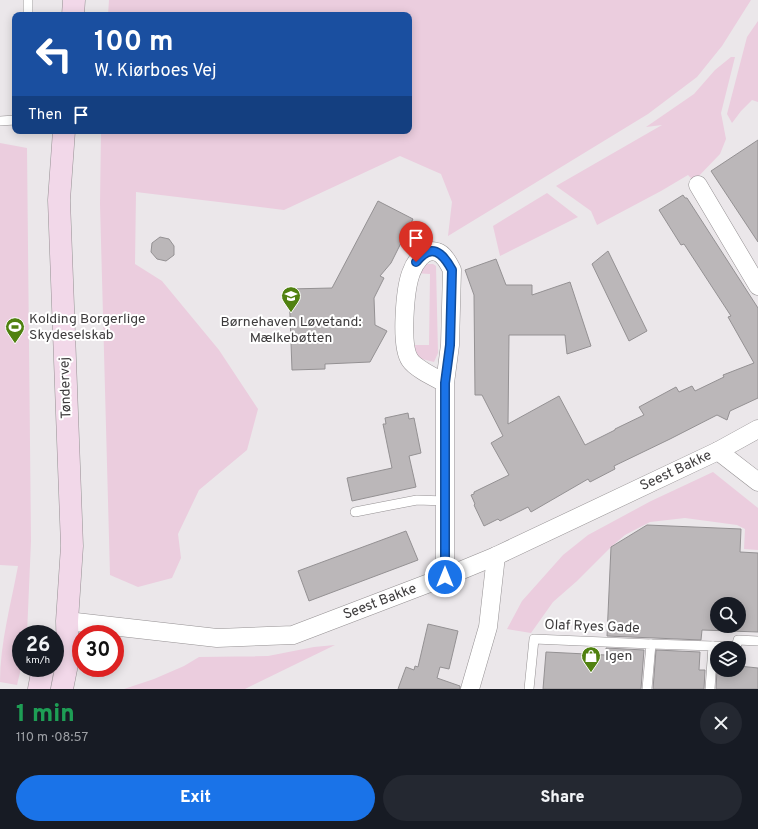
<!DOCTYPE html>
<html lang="en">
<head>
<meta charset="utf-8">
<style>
  :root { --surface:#171b24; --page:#242831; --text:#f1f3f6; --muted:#9ea1a6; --accent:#1a73e8 }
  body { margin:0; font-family:Overpass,sans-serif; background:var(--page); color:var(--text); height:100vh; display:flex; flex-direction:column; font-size:15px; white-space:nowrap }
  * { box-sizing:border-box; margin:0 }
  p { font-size:13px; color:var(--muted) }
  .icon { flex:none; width:22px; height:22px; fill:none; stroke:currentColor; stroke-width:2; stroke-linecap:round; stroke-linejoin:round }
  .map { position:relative; height:689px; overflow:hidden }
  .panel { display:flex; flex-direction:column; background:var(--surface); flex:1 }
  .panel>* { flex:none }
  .banner { position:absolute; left:12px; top:12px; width:400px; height:122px; border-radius:8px; box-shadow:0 2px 10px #0003; background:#1a4fa0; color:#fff; overflow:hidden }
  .fabs { position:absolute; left:710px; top:597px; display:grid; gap:8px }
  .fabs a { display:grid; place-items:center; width:36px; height:36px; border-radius:50%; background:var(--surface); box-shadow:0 2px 10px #0003; font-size:20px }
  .speed { position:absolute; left:12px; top:625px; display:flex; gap:8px; font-size:20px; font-weight:700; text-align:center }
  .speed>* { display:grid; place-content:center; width:52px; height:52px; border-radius:50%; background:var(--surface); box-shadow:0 2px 10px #0003; line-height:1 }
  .speed small { font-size:10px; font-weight:400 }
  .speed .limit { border:6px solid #d22; background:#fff; color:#111 }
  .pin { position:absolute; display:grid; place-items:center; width:34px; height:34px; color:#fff; margin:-41px -17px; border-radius:50% 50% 50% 0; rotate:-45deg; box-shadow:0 0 4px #0007 }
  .pin .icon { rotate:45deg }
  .me { position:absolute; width:44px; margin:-22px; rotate:0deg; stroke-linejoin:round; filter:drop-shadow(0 0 3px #0008) }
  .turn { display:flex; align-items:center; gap:14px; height:84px; padding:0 16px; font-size:18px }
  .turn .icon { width:52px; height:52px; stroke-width:2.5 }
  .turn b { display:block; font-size:28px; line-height:34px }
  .then { display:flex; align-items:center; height:38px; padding:0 16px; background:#0003; gap:8px; font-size:15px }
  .round { display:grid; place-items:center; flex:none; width:42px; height:42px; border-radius:21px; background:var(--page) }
  .overview { display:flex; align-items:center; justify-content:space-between; height:68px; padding:0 16px }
  h1 { font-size:24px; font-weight:800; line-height:30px; color:#1e9e55 }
  .primary-button { display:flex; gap:8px; margin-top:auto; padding:8px 16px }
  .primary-button a { flex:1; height:46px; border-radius:24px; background:var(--accent); color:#fff; font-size:16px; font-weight:800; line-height:46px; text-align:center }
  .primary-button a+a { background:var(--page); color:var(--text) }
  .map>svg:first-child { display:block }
  .green { fill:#ebcdde }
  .building { fill:#bbb7b9; stroke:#949193; fill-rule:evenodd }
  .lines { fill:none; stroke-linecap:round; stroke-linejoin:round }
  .lane-casing { stroke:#959193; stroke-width:10 }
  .street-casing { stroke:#959193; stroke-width:19 }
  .secondary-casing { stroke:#959193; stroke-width:23 }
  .lane { stroke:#fff; stroke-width:9 }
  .street { stroke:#fff; stroke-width:18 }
  .secondary { stroke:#f2d8e9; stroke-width:22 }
  .route-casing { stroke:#114b97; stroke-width:10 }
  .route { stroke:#1a73e8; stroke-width:7 }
  .labels { text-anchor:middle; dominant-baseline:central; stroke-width:4; stroke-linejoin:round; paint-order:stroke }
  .poi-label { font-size:14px; fill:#3d3b3c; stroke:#fff; text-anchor:start }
  .street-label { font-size:14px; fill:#3d3b3c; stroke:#fff }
</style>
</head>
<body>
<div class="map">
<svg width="758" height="689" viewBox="0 0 758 689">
  <rect width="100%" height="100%" fill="#ebe7ea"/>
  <g class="green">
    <polygon points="109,0 751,0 722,46 697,77 648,114 448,236 452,202 441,174 400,156 284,210 136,192 135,264 162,281 219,350 258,409 247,450 199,490 178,534 181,558 172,578 138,587 110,575 100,204 101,131 409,131 409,15 108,15"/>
    <polygon points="758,21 758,102 752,100 741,111 732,123 727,114 747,37"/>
    <polygon points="731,57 735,57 721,113 726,139 720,154 694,181 688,175 661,191 597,225 591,211 556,186 662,125 646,127 694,94 715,70"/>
    <path d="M0 143 27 148 31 541 27 634H21V668L17 685 0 682C0 643 11 604 18 566L0 565Z"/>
    <polygon points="547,193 578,217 500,256 493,226"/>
    <polygon points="421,264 433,264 436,266 438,353 434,362 418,358 412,345 429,345 430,274 414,273"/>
    <polygon points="713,472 758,508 758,550 744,549 745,529 737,525 685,518 650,522 625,535 611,547 577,581 553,602 531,633 507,629 522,601 563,555 588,535 651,501"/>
    <polygon points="335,645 245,689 124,689 154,679 184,666 199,657 268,656 314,647"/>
  </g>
  <g class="building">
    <polygon points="758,140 758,242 711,171"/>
    <polygon points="683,195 685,198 687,198 758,308 758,398 730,411 727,420 717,415 670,439 614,466 615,469 590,482 588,479 531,512 528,507 500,521 498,519 484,526 474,505 475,504 471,495 474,494 474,492 509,475 491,443 503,436 482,395 475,395 474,295 465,270 496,259 506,285 532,285 532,295 570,282 591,346 567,354 565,335 509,335 508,424 559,396 585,445 615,430 615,429 644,415 639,407 676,387 679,392 692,386 695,391 724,377 723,375 754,363 728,317 731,316 686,247 684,244 681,245 659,210"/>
    <polygon points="378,201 413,219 391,263 380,276 384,278 374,298 375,325 387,331 370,362 325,364 325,369 292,370 289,289 332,288"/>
    <polygon points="160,237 169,239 174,246 174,255 166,261 157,259 151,252 152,243"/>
    <polygon points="608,251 647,331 629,341 592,264"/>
    <polygon points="408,413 409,419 414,418 421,453 409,456 416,487 352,501 347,478 392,468 383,424 386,424 385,418"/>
    <path d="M647 525 741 529 740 552 758 553V632L702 630 701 640 607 636 611 547ZM717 604H739V626H717Z"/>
    <polygon points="406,531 418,560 309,601 298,571"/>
    <polygon points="428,624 458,631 449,669 440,667 437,678 460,686 460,689 398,689 406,667 414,670 415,666 418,667"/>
    <polygon points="606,648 644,650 641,689 543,689 546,652 606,655"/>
    <polygon points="656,650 700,652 699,670 705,670 704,689 653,689"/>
    <polygon points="739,666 758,668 758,689 716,689 717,670 739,670"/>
  </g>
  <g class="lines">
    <defs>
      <g id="lane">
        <polyline points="28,15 28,0"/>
        <polyline points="0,121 15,120"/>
        <polyline points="355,512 417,500 445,501"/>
        <polyline points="651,644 713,646 710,689"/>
        <polyline points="713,646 736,647 738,640 758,641"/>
        <polyline points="529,689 534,639 651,644 647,689"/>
      </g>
      <g id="street">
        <polyline points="698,185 758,286"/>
        <path d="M445 383C436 378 416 369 410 360 400 346 405 289 411 273 414 264 424 247 437 252 444 254 449 264 452 270L450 345 445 383V577"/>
        <polyline points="718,451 758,482"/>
        <polyline points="67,621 217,638 293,635 445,577 496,556 718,451 758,429"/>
        <polyline points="470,689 488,627 496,556"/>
      </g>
      <g id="secondary">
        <polyline points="73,15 74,0"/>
        <polyline points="39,689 43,668"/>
        <polyline points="62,689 68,659 67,621 72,546 59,200 64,131"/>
      </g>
    </defs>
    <use href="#lane" class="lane-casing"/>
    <use href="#street" class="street-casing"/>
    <use href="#secondary" class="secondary-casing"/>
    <use href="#lane" class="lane"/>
    <use href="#street" class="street"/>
    <use href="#secondary" class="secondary"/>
  </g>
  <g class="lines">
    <defs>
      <path id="route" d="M416 262C418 260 420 257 423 255 436 244 446 259 452 270L450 345 445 383V577"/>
    </defs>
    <use href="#route" class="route-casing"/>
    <use href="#route" class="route"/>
  </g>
  <defs>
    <symbol id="school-pin" viewBox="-11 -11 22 30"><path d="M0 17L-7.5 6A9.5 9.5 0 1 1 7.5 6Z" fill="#508110" stroke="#fff"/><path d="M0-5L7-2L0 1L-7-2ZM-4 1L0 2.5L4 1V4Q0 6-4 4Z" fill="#fff"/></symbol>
    <symbol id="stadium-pin" viewBox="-11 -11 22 30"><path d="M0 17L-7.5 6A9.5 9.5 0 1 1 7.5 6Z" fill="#508110" stroke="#fff"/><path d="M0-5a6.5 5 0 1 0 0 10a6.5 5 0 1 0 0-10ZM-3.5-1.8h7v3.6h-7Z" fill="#fff"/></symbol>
    <symbol id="shop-pin" viewBox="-11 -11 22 30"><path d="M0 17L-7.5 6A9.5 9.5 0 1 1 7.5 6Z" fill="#508110" stroke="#fff"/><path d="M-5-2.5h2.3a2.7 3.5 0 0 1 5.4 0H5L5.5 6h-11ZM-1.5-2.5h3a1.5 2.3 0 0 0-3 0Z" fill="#fff"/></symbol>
  </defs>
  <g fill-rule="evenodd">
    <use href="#school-pin" x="280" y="285" width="22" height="30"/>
    <use href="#stadium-pin" x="4" y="316" width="22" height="30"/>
    <use href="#shop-pin" x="580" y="645" width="22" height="30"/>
  </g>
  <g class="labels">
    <g class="poi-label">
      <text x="29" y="319">Kolding Borgerlige<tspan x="29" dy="16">Skydeselskab</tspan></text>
      <text x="291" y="322" text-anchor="middle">Børnehaven Løvetand:<tspan x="291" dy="16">Mælkebøtten</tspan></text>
      <text x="605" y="656">Igen</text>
    </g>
    <g class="street-label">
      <text transform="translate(66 388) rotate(-92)">Tøndervej</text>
      <text transform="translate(676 471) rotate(-25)">Seest Bakke</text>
      <text transform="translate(380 602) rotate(-21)">Seest Bakke</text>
      <text transform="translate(592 627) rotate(2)">Olaf Ryes Gade</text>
    </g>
  </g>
</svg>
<div class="fabs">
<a><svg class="icon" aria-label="search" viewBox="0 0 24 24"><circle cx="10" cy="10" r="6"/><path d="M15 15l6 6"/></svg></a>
<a><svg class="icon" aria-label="layers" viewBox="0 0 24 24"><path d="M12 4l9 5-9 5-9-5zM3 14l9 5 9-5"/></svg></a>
</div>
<div class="speed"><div>26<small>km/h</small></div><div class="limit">30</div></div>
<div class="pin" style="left:416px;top:262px;background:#d93025"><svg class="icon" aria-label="arrive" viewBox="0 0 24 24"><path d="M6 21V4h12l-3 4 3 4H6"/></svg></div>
<svg class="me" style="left:445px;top:577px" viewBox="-20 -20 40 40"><circle r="17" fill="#1a73e8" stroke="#fff" stroke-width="3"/><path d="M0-11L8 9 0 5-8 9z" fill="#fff"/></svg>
<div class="banner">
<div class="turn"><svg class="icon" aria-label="left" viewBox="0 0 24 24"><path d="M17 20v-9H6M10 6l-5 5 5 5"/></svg><div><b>100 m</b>W. Kiørboes Vej</div></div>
<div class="then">Then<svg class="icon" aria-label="arrive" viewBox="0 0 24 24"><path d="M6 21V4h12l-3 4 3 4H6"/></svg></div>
</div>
</div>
<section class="panel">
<div class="overview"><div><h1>1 min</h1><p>110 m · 08:57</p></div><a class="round"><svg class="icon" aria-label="close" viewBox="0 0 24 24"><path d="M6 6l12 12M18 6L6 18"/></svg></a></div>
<div class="primary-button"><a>Exit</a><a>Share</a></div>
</section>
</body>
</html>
